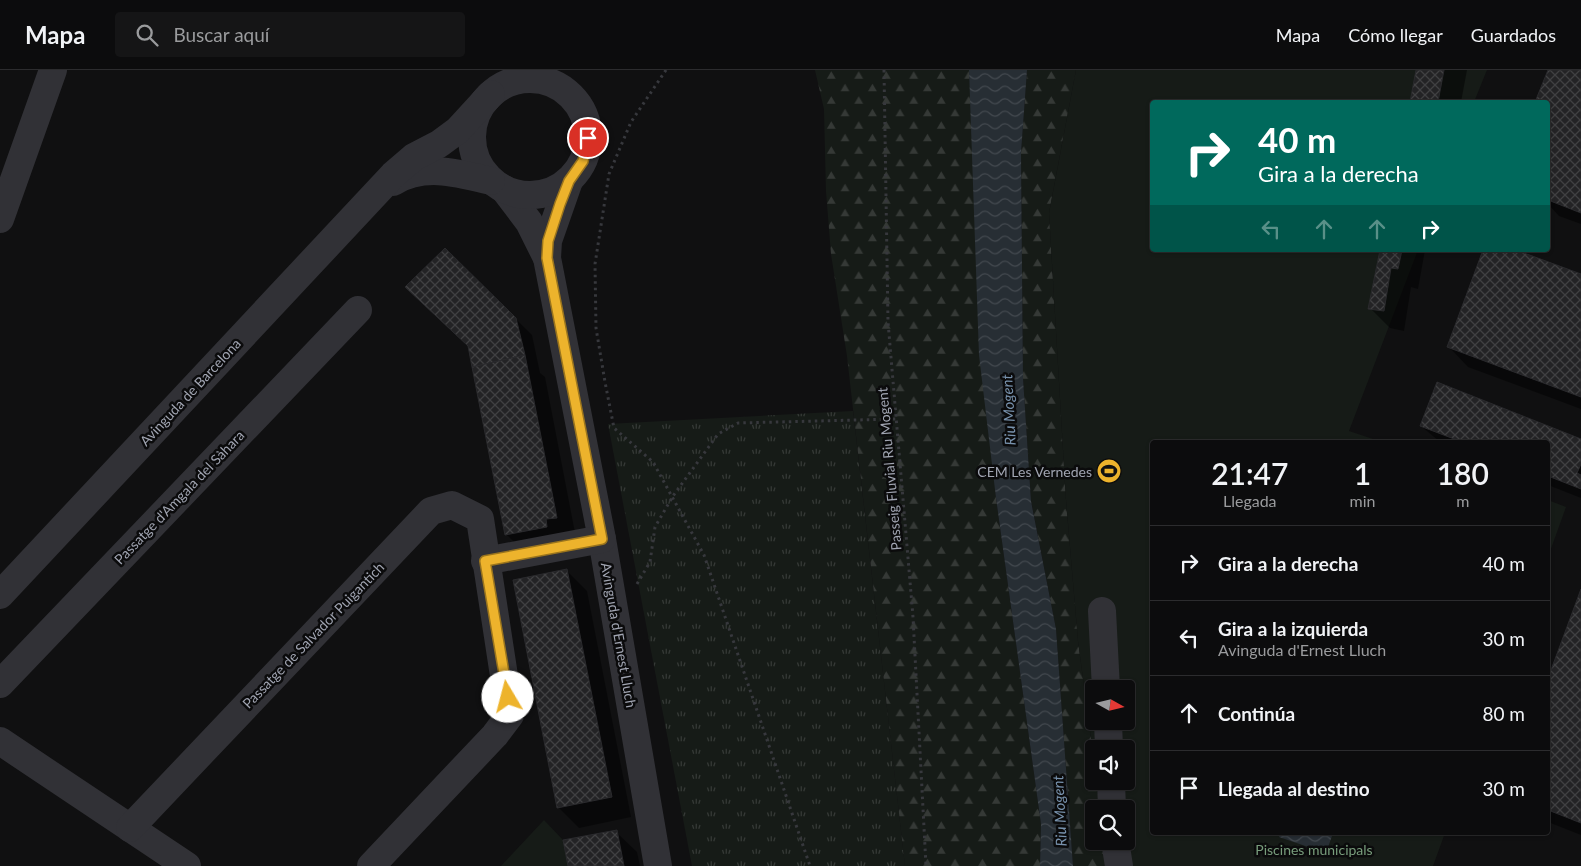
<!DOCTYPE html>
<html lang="es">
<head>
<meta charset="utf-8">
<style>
  :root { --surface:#0c0c0d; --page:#151516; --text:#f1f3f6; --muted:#9a9b9d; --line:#2c2c2e }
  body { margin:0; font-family:Lato,sans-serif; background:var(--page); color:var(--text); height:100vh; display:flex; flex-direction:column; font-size:19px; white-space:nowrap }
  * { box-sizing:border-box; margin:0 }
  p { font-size:16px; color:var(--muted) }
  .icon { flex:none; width:28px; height:28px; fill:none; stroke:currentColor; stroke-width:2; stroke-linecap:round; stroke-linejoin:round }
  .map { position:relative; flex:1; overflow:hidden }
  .drawer { position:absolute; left:1150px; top:370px; width:400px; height:395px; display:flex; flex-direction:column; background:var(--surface); border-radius:5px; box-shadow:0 1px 4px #0004,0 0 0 1px var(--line) }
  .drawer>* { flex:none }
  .hud { position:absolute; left:1150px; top:30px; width:400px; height:152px; border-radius:5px; box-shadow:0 1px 4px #0004,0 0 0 1px var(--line); background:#00695c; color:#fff; overflow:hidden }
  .needle { width:32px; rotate:98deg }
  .controls { position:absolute; left:1085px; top:610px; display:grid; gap:10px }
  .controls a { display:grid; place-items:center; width:50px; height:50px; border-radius:5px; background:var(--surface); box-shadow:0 1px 4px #0004,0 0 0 1px var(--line); font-size:25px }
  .pin { position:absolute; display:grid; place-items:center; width:42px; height:42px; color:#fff; margin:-21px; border:2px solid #fff; border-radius:50%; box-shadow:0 1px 5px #0007 }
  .me { position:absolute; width:55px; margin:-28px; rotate:352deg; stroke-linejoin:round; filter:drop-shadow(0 0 4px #0008) }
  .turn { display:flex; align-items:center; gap:18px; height:105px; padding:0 25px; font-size:22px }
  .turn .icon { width:65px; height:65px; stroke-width:2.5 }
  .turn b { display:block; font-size:35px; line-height:42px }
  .lanes { display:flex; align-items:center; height:48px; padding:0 25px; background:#0003; justify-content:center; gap:25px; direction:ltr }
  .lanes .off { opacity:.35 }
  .eta { display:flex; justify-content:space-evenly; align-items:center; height:85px; text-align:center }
  .eta b { font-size:30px; font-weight:600; line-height:35px }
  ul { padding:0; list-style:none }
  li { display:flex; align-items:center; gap:15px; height:75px; padding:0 25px; border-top:1px solid var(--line) }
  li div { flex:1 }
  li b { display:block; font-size:19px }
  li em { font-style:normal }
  header { display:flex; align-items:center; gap:30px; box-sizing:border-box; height:70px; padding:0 25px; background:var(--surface); border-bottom:1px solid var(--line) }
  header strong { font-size:24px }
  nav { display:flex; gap:28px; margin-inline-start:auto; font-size:18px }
  .search { width:350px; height:45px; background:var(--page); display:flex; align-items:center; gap:12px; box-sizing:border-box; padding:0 18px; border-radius:5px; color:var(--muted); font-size:19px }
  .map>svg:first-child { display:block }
  .grass { fill:url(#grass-tufts) }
  .forest { fill:url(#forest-firs) }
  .park { fill:#161b17; fill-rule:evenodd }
  .water { fill:url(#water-waves) }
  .shadow { fill:#0007 }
  .building { fill:url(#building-cross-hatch); stroke:#2a2a2d }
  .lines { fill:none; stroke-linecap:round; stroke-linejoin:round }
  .path { stroke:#37383d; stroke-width:3; stroke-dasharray:2.5 4; stroke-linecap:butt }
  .minor { stroke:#313136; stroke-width:28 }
  .tertiary { stroke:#313136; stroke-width:28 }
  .route-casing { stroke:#9a741d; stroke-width:12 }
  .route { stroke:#edb32c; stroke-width:9 }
  .labels { text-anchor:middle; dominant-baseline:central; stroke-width:5; stroke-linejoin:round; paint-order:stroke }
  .street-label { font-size:14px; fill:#a1a5b2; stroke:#0b0b0c }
  .poi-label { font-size:14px; fill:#a1a5b2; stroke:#0b0b0c; text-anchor:end }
  .park-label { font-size:14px; fill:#789d7c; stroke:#0b0b0c }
  .water-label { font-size:15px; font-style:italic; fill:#7892ad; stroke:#0b0b0c }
</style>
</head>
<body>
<header>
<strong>Mapa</strong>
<div class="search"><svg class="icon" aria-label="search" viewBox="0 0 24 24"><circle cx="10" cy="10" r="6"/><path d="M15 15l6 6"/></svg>Buscar aquí</div>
<nav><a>Mapa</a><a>Cómo llegar</a><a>Guardados</a></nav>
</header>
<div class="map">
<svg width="1581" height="796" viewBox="0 0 1581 796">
  <defs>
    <pattern id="grass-tufts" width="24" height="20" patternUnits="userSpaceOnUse" patternTransform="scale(1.25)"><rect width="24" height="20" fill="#161b17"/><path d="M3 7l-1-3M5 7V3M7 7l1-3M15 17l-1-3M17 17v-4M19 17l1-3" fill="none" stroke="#353936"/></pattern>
    <pattern id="forest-firs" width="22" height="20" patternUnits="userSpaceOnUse" patternTransform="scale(1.25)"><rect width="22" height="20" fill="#161b17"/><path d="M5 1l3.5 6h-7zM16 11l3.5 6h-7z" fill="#353936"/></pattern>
    <pattern id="water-waves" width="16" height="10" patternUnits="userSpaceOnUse" patternTransform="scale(1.25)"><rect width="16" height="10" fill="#272e34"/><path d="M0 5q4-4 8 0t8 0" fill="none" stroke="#43494f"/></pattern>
    <pattern id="building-cross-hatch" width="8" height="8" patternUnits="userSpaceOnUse" patternTransform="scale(1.25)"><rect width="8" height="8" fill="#232325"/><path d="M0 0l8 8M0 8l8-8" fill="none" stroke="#404042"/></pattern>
  </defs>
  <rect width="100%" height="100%" fill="#101011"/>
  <polygon class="grass" points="853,341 905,796 692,796 608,354"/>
  <g class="forest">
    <polygon points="815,0 969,0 996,428 1041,754 1040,796 905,796 847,286 831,184 826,121 824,39"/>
    <polygon points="1027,0 1076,0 1049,143 1066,430 1078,571 1094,691 1094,711 1096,711 1100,739 1094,739 1094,771 1104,771 1107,796 1073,796 1056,559 1031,430 1023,308 1021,83"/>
  </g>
  <g class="park">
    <path d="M1076 0H1487L1474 32H1152V180H1418L1349 361 1382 372H1152V762L1445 763 1433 796H1107L1126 771V739H1100L1096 711H1126V679H1094V691L1078 571 1066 430 1049 143ZM1094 619H1126V651H1094Z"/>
    <polygon points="1548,430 1566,437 1548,487"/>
    <polygon points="544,750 563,770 568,796 501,796"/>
  </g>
  <g class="water">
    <polygon points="969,0 1027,0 1021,83 1023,308 1031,431 1056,559 1073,796 1040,796 1041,754 996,428 979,285"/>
    <polygon points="1281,763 1281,762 1333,763 1326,783 1279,767"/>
  </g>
  <g class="shadow">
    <polygon points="1418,0 1467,0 1461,32 1411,32"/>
    <polygon points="1549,0 1581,0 1581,154 1559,146 1548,134 1548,32 1537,32"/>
    <polygon points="445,179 532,265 540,303 545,307 576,468 526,484 506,464 469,277"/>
    <polygon points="1381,180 1425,180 1418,219 1411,217 1404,261 1390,258 1370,238"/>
    <polygon points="1484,180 1512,180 1581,206 1581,339 1468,297 1448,276"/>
    <polygon points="1421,356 1581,370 1581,428 1548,415 1548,372 1440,372"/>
    <polygon points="567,501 587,521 631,747 579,758 559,738"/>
    <polygon points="1581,523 1581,765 1548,752 1548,611"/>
    <polygon points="616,762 637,782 640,796 570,796"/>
  </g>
  <g class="building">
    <polygon points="1416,0 1444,0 1438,32 1410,32"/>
    <polygon points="1548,0 1581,0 1581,143 1548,130 1548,32 1535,32"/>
    <polygon points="445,178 516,248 525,285 472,297 468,276 405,217"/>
    <polygon points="1380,180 1402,180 1398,199 1391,198 1384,241 1368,239"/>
    <polygon points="1483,180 1516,180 1581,204 1581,327 1447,277"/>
    <polygon points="525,285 557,448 546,449 547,457 505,465 472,297"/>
    <polygon points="1437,312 1581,369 1581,394 1577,403 1581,405 1581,419 1548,406 1548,372 1462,372 1420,356"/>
    <polygon points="567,499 612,727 557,738 513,510"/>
    <polygon points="1581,519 1581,753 1548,740 1548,608"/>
    <polygon points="617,760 624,796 568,796 563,770"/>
  </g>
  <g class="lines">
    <g class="path">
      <polyline points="666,0 631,52 609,104 595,194 596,258 605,312 614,358 653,392 704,485 810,796"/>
      <polyline points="884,0 888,252 913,547 926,796"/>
      <polyline points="637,514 650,492 655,457 673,426 718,364 738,353 896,349"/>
    </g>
    <g class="minor">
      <polyline points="569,111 548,171 547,188 602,469 658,796"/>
      <polyline points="504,119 529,152 547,188"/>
      <polyline points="0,149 53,0"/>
      <polyline points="485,491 602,469"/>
      <polyline points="1102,541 1106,619"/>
      <polyline points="0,614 358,240"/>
      <polyline points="1108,651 1109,679"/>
      <polyline points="0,671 187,796"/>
      <polyline points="1111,711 1112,739"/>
      <polyline points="130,758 431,441 452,435 480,449 510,645 495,665 371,796"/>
      <polyline points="1115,771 1119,796"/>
    </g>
    <g class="tertiary">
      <circle cx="530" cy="67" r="58"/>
      <path d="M393 112C424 93 458 103 491 111"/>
      <polyline points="0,525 393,105 414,87 439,74 458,60 491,24"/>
    </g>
  </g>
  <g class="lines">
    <defs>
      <polyline id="route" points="508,627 485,491 602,469 547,188 548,171 560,134 569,111 583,91 588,68"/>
    </defs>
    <use href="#route" class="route-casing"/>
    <use href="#route" class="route"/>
  </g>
  <defs>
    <symbol id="stadium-disc" viewBox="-11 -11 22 22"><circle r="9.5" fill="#edb32c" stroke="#0b0b0c"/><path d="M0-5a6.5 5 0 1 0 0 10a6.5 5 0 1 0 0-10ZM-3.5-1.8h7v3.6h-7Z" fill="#111"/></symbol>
  </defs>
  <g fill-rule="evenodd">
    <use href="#stadium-disc" x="1095" y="387" width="28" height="28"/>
  </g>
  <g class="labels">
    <g class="street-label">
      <text transform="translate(190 322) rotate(-47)">Avinguda de Barcelona</text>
      <text transform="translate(889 399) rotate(-95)">Passeig Fluvial Riu Mogent</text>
      <text transform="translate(179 427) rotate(-46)">Passatge d'Amgala del Sàhara</text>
      <text transform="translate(313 565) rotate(-46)">Passatge de Salvador Puigantich</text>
      <text transform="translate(619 565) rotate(80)">Avinguda d'Ernest Lluch</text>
    </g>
    <g class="poi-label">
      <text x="1092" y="401">CEM Les Vernedes</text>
    </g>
    <g class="park-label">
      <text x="1314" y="779">Piscines municipals</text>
    </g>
    <g class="water-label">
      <text transform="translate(1008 340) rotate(-93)">Riu Mogent</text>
      <text transform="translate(1059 741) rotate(-93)">Riu Mogent</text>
    </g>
  </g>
</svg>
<div class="controls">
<a><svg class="needle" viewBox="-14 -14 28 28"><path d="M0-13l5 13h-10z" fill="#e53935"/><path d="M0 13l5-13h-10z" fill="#9a9b9d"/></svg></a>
<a><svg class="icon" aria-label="sound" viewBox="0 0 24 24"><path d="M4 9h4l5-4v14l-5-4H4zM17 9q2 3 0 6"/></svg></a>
<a><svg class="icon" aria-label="search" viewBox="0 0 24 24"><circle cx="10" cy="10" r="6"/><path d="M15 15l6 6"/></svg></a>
</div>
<div class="pin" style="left:588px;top:68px;background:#d93025"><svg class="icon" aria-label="arrive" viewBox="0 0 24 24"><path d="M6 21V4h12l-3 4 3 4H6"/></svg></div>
<svg class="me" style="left:508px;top:627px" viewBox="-20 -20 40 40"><circle r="19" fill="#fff"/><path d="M0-13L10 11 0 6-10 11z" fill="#edb32c"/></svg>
<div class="hud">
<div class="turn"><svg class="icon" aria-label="right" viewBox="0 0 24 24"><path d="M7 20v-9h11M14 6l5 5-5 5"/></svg><div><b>40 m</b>Gira a la derecha</div></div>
<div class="lanes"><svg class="icon off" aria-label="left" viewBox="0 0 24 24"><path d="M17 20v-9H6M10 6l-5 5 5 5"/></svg><svg class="icon off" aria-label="ahead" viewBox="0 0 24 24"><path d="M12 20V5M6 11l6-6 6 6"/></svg><svg class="icon off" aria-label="ahead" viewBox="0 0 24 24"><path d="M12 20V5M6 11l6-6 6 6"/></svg><svg class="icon" aria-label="right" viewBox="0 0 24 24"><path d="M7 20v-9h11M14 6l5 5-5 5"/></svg></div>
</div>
<section class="drawer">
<div class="eta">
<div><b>21:47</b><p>Llegada</p></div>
<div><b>1</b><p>min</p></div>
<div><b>180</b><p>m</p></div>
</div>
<ul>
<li><svg class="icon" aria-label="right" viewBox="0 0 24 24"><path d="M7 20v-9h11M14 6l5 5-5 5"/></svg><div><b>Gira a la derecha</b></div><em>40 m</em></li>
<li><svg class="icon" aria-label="left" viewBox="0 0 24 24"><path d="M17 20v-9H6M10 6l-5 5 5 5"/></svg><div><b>Gira a la izquierda</b><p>Avinguda d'Ernest Lluch</p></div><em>30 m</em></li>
<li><svg class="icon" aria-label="ahead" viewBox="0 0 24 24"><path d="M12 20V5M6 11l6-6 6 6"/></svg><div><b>Continúa</b></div><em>80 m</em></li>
<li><svg class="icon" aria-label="arrive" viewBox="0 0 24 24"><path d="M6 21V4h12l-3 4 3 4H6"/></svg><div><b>Llegada al destino</b></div><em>30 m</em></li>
</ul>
</section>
</div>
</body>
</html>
